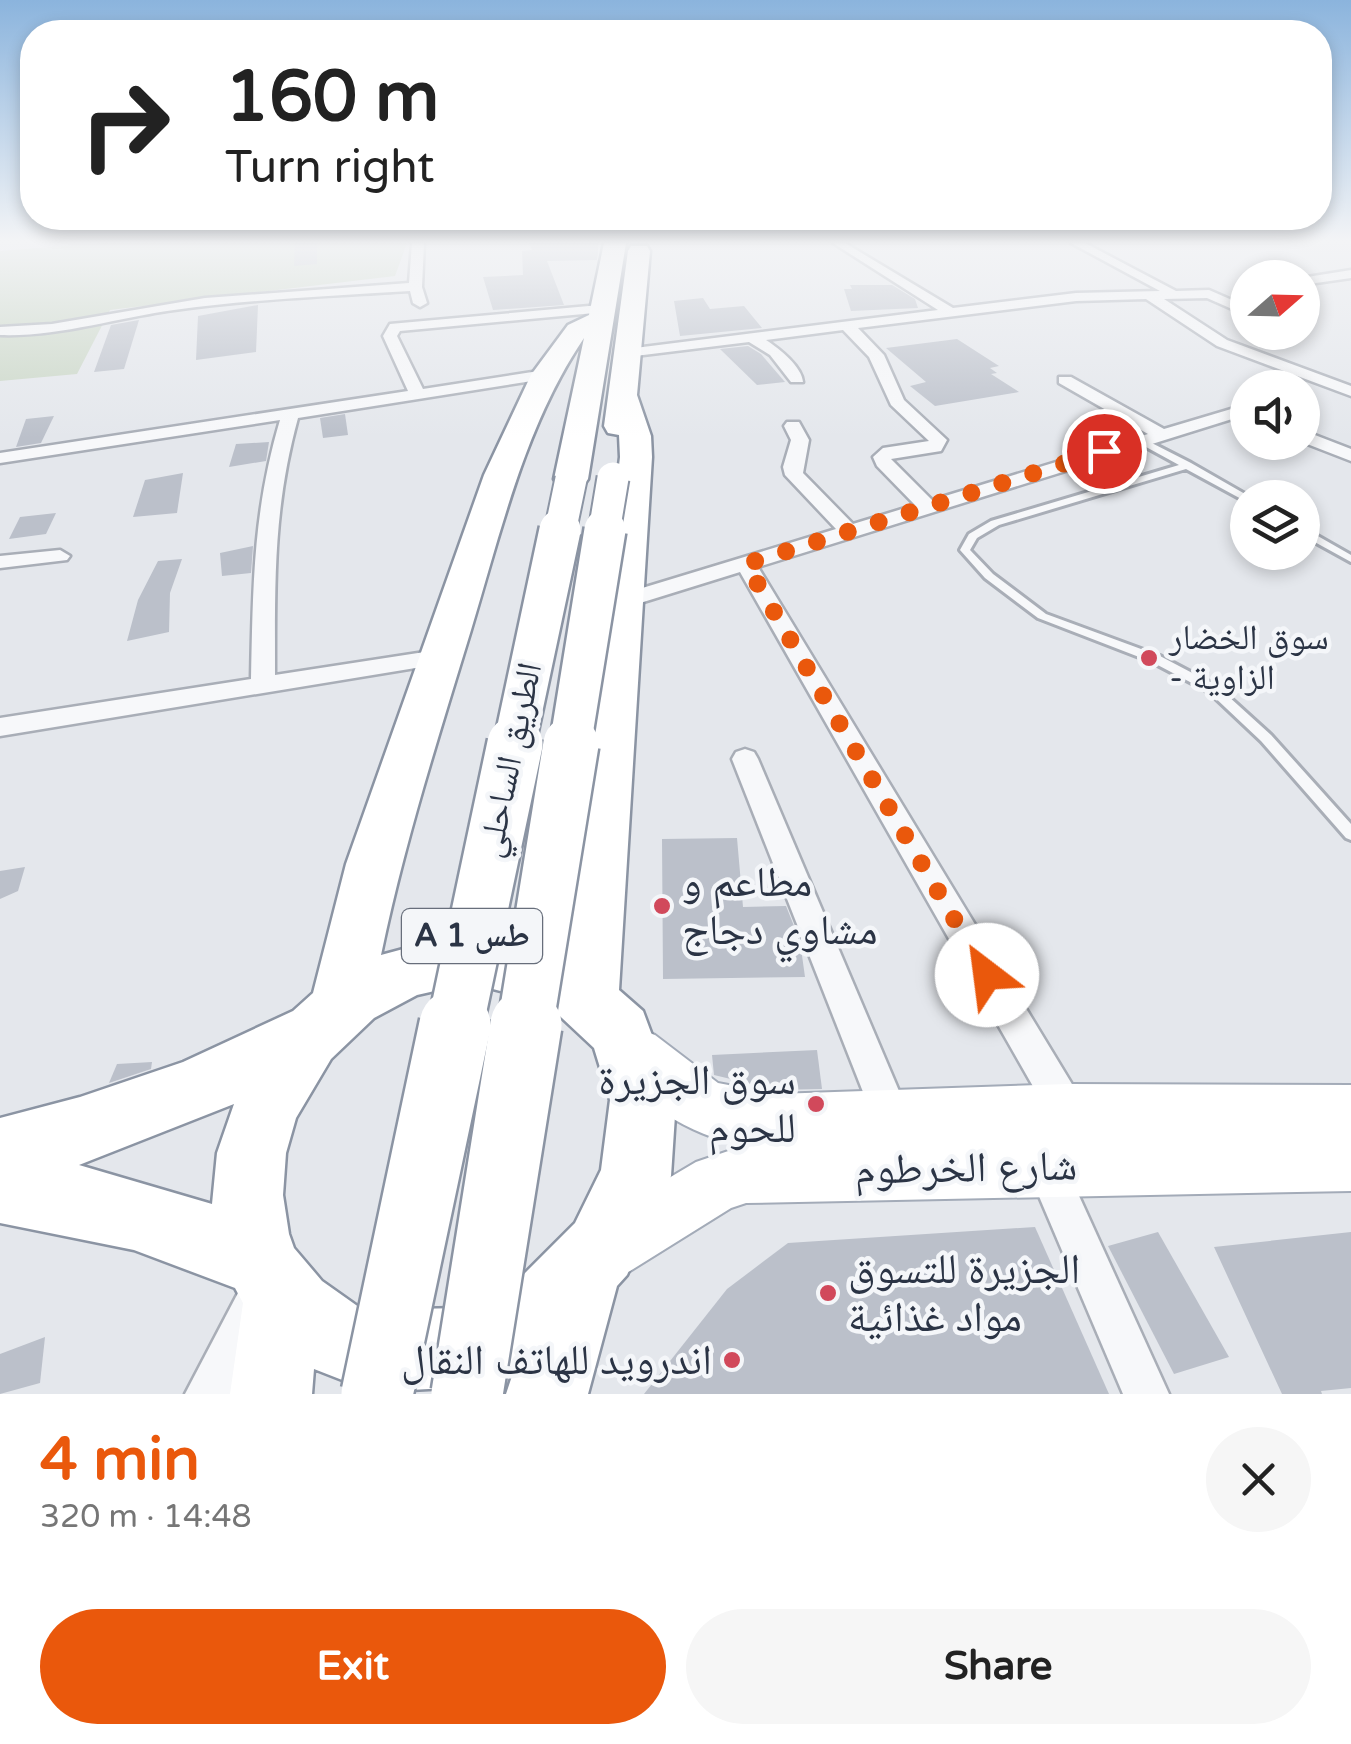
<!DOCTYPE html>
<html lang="en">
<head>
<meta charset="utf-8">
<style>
  :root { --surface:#fff; --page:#f6f6f6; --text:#222; --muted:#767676; --accent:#ea580c }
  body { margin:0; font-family:"Varela Round","Noto Naskh Arabic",sans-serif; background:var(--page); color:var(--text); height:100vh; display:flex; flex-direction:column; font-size:38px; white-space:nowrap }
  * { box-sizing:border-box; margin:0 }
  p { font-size:32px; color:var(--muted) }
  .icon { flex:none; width:55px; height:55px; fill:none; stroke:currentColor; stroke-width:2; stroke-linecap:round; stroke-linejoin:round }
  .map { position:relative; height:1394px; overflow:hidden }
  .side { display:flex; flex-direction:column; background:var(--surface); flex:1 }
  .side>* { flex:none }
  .guide { position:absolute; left:20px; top:20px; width:1312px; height:210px; border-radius:40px; box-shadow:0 5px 15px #0003; background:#fff; color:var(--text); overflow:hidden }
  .needle { width:65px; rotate:70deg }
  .tools { position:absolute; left:1230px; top:260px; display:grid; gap:20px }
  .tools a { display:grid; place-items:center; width:90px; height:90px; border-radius:50%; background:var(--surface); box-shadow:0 5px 15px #0003; font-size:50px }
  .pin { position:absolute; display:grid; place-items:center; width:85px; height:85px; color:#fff; margin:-42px; border:5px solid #fff; border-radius:50%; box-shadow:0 2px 10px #0007 }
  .me { position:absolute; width:110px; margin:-55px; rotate:330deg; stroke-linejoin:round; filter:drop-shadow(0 0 8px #0008) }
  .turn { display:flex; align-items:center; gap:35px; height:210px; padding:0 40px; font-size:45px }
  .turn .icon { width:130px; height:130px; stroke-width:2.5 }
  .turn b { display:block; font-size:70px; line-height:85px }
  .round { display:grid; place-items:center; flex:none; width:105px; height:105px; border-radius:52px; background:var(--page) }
  .headline { display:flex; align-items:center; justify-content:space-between; height:170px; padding:0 40px }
  h1 { font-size:60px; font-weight:800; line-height:75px; color:var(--accent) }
  .button { display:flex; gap:20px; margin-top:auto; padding:20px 40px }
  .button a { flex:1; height:115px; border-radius:60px; background:var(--accent); color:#fff; font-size:40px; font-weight:800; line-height:115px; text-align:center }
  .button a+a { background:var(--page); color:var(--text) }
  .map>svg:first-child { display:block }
  .green { fill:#c9d6c5 }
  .building { fill:#bbc0ca }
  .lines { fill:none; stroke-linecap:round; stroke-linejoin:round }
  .lane-casing { stroke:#a9aeb7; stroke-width:6 }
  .street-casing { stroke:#a9aeb7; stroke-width:5 }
  .primary-casing { stroke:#a3abb8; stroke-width:4 }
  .highway-casing { stroke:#8b94a3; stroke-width:5 }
  .lane { fill:#f7f8fa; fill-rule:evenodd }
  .street { fill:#f7f8fa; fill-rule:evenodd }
  .primary { fill:#fff; fill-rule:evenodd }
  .highway { fill:#fff; fill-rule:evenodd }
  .highway-bridge-far3-casing { stroke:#8b94a3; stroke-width:35; stroke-linecap:butt }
  .highway-bridge-far2-casing { stroke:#8b94a3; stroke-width:46; stroke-linecap:butt }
  .highway-bridge-far1-casing { stroke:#8b94a3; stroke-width:60; stroke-linecap:butt }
  .highway-bridge-casing { stroke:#8b94a3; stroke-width:76; stroke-linecap:butt }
  .highway-bridge-far3 { stroke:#fff; stroke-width:31 }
  .highway-bridge-far2 { stroke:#fff; stroke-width:41 }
  .highway-bridge-far1 { stroke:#fff; stroke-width:55 }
  .highway-bridge { stroke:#fff; stroke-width:71 }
  .route { stroke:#ea580c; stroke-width:18; stroke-dasharray:0 32.4 }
  .poi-dot { fill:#d1495b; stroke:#f4f6f9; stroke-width:4 }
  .labels { text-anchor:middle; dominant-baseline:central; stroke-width:9; stroke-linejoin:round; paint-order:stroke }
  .shield { fill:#f4f6f9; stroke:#676e7b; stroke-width:2.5 }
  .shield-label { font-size:32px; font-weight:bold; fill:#2b3445 }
  .poi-label { font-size:35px; fill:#2b3445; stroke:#f4f6f9; text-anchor:start }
  .street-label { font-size:35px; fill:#2b3445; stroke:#f4f6f9 }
  .near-poi-label { font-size:42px; fill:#2b3445; stroke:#f4f6f9; text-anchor:start }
  .near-street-label { font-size:42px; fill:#2b3445; stroke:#f4f6f9 }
</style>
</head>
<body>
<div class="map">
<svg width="1351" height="1394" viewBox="0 0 1351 1394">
  <rect width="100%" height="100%" fill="#e4e7ec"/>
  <polygon class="green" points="103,243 407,243 395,276 110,310 77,374 0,381 0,251"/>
  <g class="building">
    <polygon points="295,243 317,243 317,264 294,266"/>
    <polygon points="529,243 598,243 598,253 597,260 547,261 564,305 493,310 483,277 523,275 522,251 532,250"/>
    <polygon points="850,285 892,285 915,299 918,308 851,311 844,289 852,289"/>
    <polygon points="703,298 710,309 744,306 762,328 680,336 674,301"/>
    <polygon points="258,305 256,352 196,360 198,316"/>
    <polygon points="139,320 124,369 94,372 111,325"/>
    <polygon points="957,339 999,366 990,368 997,373 991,374 1019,392 935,406 910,386 926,382 886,348"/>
    <polygon points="748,346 761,354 785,382 757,385 720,349"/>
    <polygon points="345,414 348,435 323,438 320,418"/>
    <polygon points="54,416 41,443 16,447 26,419"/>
    <polygon points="269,442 266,461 229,467 236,444"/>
    <polygon points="183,473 177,513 133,517 145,480"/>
    <polygon points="56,513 46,534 9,539 20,517"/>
    <polygon points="253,546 251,573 222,576 220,553"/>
    <polygon points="182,559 170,593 169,632 127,641 138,600 158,561"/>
    <polygon points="737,838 743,907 786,906 800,941 805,977 663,979 662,839"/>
    <polygon points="25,867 18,891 0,899 0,871"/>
    <polygon points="817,1050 822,1089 776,1090 714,1075 712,1055"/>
    <polygon points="152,1062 151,1069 109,1083 117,1064"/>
    <polygon points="1035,1227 1109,1394 644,1394 727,1289 788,1243"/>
    <polygon points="1158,1232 1229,1357 1174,1374 1108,1246"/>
    <polygon points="1351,1232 1351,1388 1321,1391 1322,1394 1282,1394 1214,1247"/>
    <polygon points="45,1337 40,1383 0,1394 0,1354"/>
  </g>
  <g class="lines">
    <defs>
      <g id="lane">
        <polygon points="1140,437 1191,463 1252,498 1248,498 1248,502 1245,501 1186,469 999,525 977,538 970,550 993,574 1046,614 1160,656 1217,686 1271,735 1351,824 1351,840 1346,838 1261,741 1209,692 1152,662 1038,618 985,578 960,550 969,534 991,521 1179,465 1137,442 1136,440"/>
        <polygon points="1302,527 1351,555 1351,562 1302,535"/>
      </g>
      <g id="street">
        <path d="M412 243H424L422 287 427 303 420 307 413 303 410 291C331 296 252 299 174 310 115 318 59 337 0 335V327L52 324 205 298 409 283Z"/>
        <path d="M833 243H845L953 308 1076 293 1160 291 1071 243H1085L1176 291 1209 290 1248 307V316L1207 298 1164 299 1227 340 1351 386V396L1217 346 1146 299 1076 301 858 328 884 355 904 400 947 440 941 451 891 459 932 500 1148 434 1059 383V377H1071L1164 429 1248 404V414L758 567 1081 1099 1087 1112 1081 1125 1068 1130 1055 1125 740 572 624 608 613 601 616 596 836 529 785 475 783 467 791 440 784 426 787 422H799L809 440 803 473 853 524 915 505 877 466 873 457 883 448 929 441 891 405 869 357 843 330 766 340C780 349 802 367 803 382H791L770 355 749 342 627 357 620 353 627 349 938 310Z"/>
        <polygon points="1351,270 1351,278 1302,285 1301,278"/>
        <path d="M600 305 605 306V312L400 331 397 336 423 389 545 370 551 372V378L298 418C273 509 275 582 275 675L444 649 456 657 452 662 0 736V718L251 679C253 586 253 511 280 420L0 463V453L408 391 383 336 390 324Z"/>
        <polygon points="1302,430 1351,449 1351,461 1302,442"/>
        <polygon points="60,550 70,556 67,560 0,568 0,556"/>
        <polygon points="745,749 754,752 758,759 910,1117 904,1130 891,1136 878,1130 732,759 736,752"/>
        <polygon points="1046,1149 1060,1154 1169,1394 1123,1394 1027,1168 1032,1154"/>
        <polygon points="253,1287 268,1293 274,1308 232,1394 185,1394 238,1293"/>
      </g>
      <path id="primary" d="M636 1028 655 1035 718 1083 776 1094 1068 1084 1351 1085V1191L746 1203 731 1208 630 1271 608 1280 586 1271 577 1249 586 1227 696 1162 743 1146C692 1135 631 1102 609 1053L617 1035Z"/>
      <path id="highway" d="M604 243H626L588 479 583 486H559L554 479 584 338C525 425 501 531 471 630 438 738 404 844 381 955L470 931 562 953 620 457 619 435 608 433 604 426 628 251 631 246H647L650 251 637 395 651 436 652 457 619 990 643 1011 676 1100 671 1176 627 1275 617 1286 588 1394H506L516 1364 466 1387 373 1392 314 1369 312 1394H230L243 1303 235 1288 134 1250 0 1223V1118L80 1097 183 1062 293 1011 313 993 346 864 484 475 531 375 568 325 589 315ZM470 983 546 1003 594 1048 610 1100 601 1170 575 1223 516 1282 462 1308 363 1310 322 1281 294 1248 289 1234 283 1195 286 1153 296 1118 331 1059 374 1018 417 995ZM234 1104 217 1153 212 1204 79 1165Z"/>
    </defs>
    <use href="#lane" class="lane-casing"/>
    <use href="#street" class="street-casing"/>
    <use href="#primary" class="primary-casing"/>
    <use href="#highway" class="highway-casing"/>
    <use href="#lane" class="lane"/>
    <use href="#street" class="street"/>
    <use href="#primary" class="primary"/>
    <use href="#highway" class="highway"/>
    <defs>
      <g id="highway-bridge-far3">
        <polyline points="560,532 571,479"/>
        <polyline points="604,532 613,478"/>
      </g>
      <g id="highway-bridge-far2">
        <polyline points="514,746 560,530"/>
        <polyline points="570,746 605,530"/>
      </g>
      <g id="highway-bridge-far1">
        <polyline points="455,1027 515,744"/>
        <polyline points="525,1027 571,744"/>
      </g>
      <g id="highway-bridge">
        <polyline points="377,1394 455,1025"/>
        <polyline points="467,1394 526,1025"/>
      </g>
    </defs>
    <use href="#highway-bridge-far3" class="highway-bridge-far3-casing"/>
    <use href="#highway-bridge-far2" class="highway-bridge-far2-casing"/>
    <use href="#highway-bridge-far1" class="highway-bridge-far1-casing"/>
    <use href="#highway-bridge" class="highway-bridge-casing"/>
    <use href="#highway-bridge-far3" class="highway-bridge-far3"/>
    <use href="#highway-bridge-far2" class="highway-bridge-far2"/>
    <use href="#highway-bridge-far1" class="highway-bridge-far1"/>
    <use href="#highway-bridge" class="highway-bridge"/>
  </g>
  <linearGradient id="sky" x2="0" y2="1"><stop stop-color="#8bb4dd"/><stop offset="0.55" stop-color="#f3f4f6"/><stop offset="1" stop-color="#f3f4f6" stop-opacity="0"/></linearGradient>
  <rect width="1351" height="438" fill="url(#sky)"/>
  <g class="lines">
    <polyline class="route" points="987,975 746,564 1104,451"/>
  </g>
  <g class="poi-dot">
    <circle cx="1149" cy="658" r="10"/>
    <circle cx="662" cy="906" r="10"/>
    <circle cx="816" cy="1104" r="10"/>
    <circle cx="828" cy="1293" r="10"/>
    <circle cx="732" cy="1360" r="10"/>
  </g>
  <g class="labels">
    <rect class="shield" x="402" y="909" width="140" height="54" rx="8"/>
    <g class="shield-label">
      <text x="472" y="936">A 1 طس</text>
    </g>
    <g class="poi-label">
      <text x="1169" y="638">سوق الخضار<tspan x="1169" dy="40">- الزاوية</tspan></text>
    </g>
    <g class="street-label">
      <text transform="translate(510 760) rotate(-78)">الطريق الساحلي</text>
    </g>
    <g class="near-poi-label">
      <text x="682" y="882">مطاعم و<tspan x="682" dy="48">مشاوي دجاج</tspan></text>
      <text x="796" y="1080" text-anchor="end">سوق الجزيرة<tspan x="796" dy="48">للحوم</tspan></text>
      <text x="848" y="1269">الجزيرة للتسوق<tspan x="848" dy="48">مواد غذائية</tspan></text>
      <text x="712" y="1360" text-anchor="end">اندرويد للهاتف النقال</text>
    </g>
    <g class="near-street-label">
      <text transform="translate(966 1168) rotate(-1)">شارع الخرطوم</text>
    </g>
  </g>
</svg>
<div class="tools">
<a><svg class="needle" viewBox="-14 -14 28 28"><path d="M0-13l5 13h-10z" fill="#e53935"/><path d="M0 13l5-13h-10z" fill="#767676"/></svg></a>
<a><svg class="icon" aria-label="sound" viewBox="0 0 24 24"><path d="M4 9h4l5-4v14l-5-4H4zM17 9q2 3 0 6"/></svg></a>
<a><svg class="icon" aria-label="layers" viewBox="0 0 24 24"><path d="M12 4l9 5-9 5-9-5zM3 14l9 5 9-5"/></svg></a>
</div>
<div class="pin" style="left:1104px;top:451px;background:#d93025"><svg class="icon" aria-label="arrive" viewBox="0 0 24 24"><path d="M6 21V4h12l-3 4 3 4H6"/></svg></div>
<svg class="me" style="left:987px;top:975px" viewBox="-20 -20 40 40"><circle r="19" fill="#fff"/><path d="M0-13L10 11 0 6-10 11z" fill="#ea580c"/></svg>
<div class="guide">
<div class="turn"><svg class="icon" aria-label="right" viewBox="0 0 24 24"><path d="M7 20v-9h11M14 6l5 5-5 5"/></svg><div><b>160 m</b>Turn right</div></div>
</div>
</div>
<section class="side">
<div class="headline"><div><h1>4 min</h1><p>320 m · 14:48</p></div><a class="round"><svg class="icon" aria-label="close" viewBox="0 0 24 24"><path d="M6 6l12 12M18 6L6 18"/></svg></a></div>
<div class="button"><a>Exit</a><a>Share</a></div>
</section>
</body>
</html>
